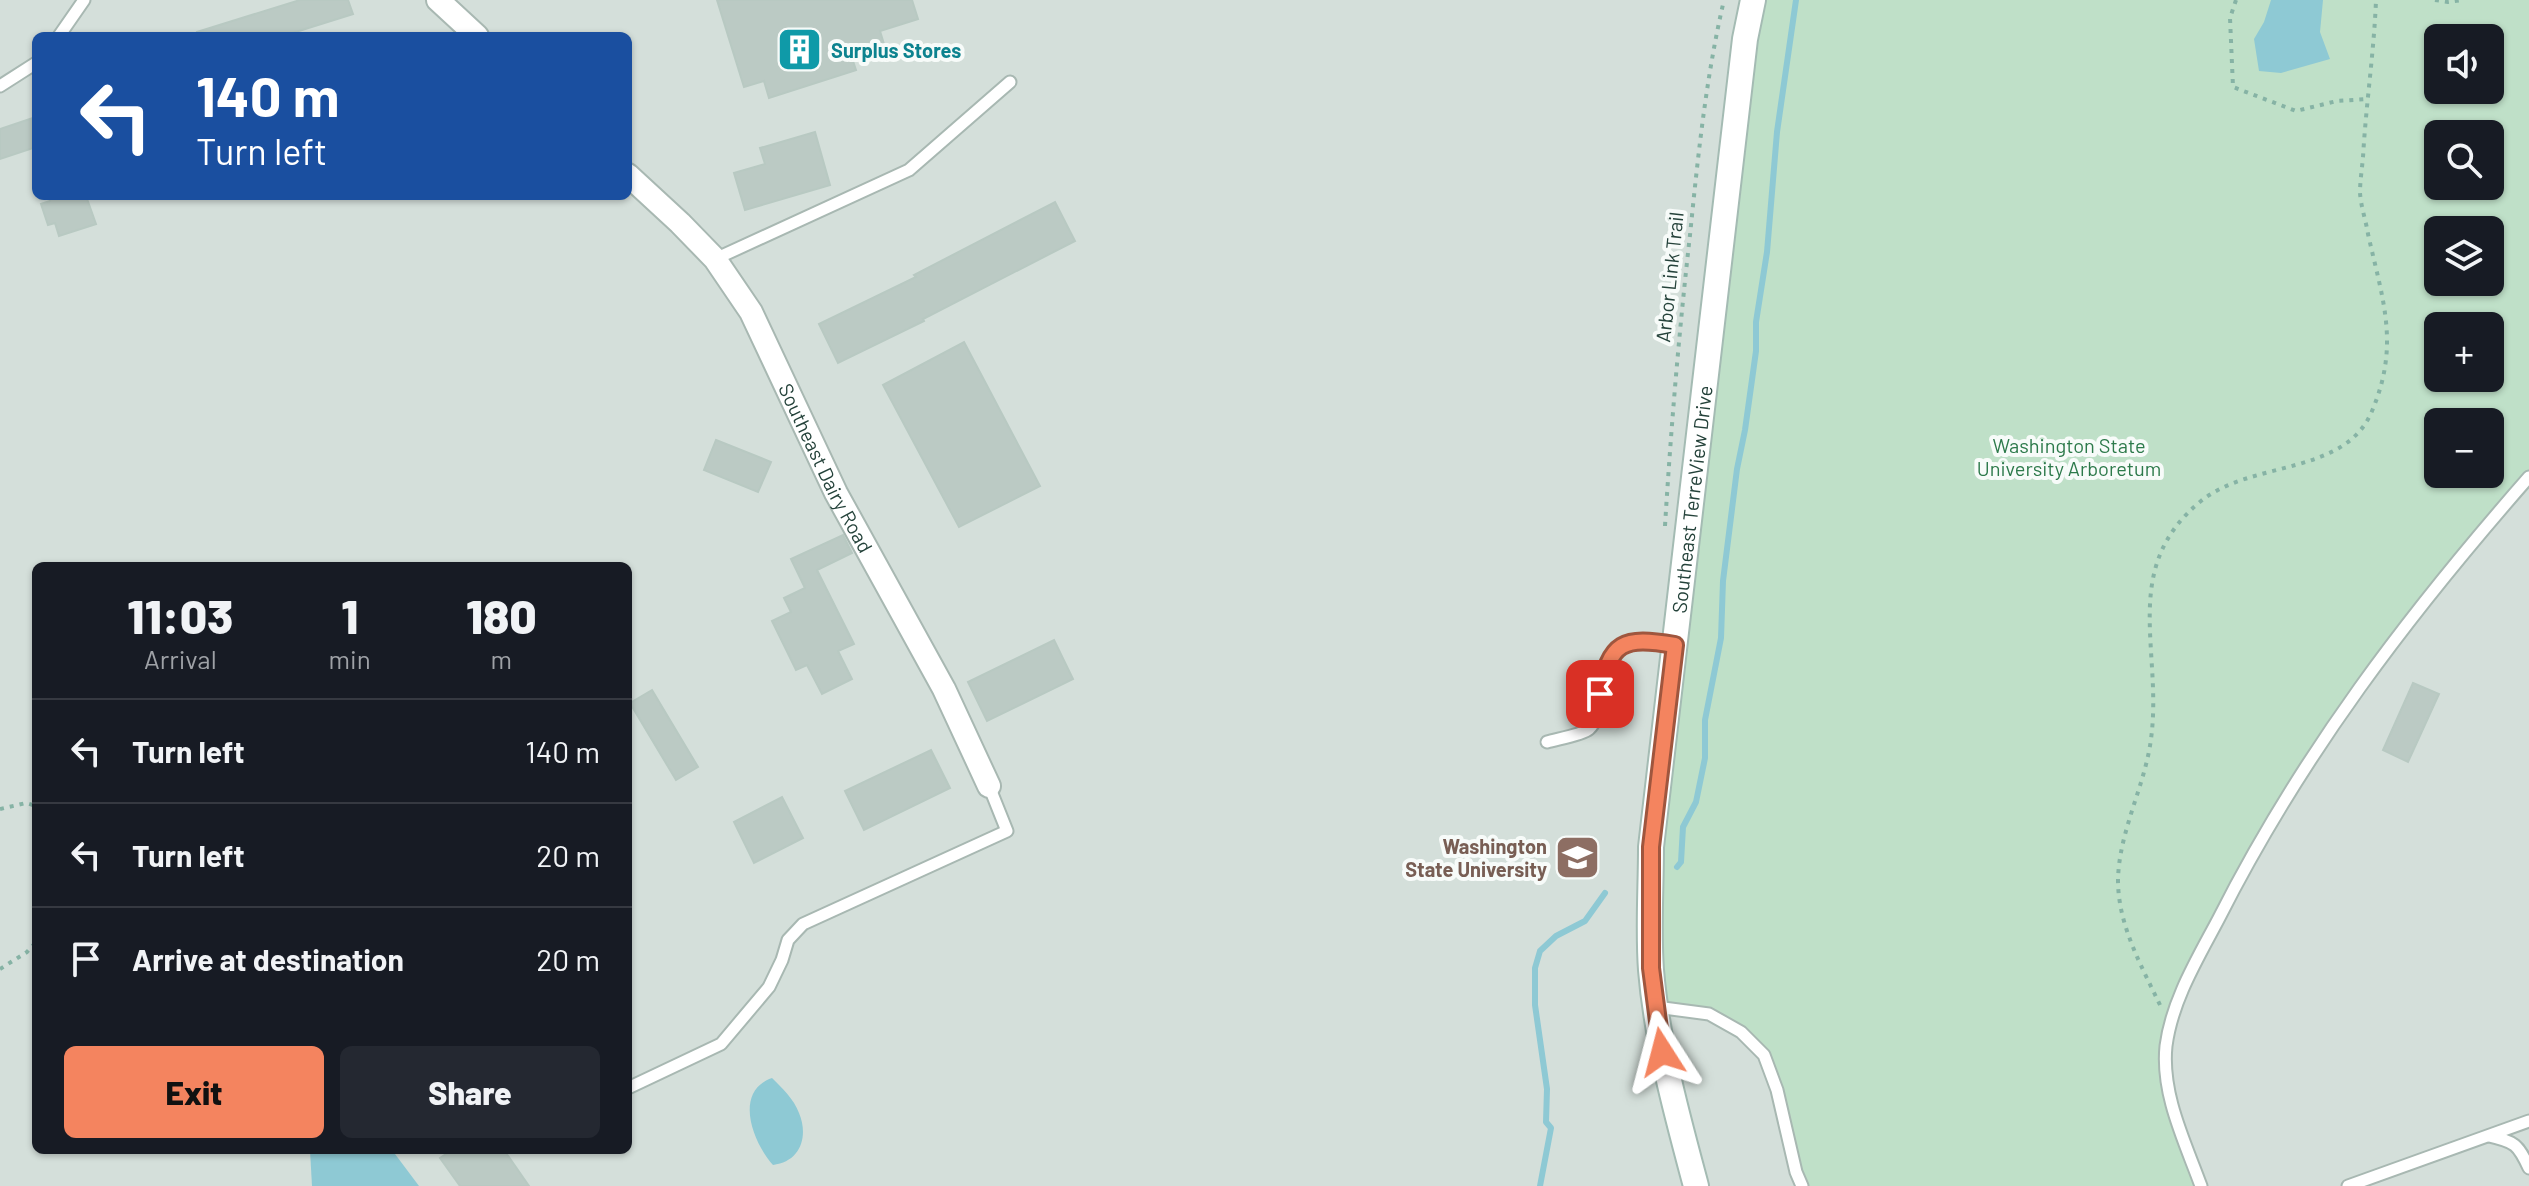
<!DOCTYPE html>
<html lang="en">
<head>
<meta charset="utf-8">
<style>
  :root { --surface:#171b24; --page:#242831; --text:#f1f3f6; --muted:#9ea1a6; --line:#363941; --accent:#f4845f }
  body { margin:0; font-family:Barlow,sans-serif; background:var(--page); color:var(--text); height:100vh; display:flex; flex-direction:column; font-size:30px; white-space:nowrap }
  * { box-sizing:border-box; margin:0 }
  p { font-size:26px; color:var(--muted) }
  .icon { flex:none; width:44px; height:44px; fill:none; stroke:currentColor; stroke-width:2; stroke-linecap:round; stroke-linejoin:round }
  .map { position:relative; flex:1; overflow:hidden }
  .side { position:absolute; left:32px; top:562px; width:600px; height:592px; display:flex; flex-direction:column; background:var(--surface); border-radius:12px; box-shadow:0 2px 6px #0004 }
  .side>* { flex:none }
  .guide { position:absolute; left:32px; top:32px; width:600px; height:168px; border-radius:12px; box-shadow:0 2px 6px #0004; background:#1a4fa0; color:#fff; overflow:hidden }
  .buttons { position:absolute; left:2424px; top:24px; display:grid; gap:16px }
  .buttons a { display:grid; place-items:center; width:80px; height:80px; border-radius:12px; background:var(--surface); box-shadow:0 2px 6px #0004; font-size:40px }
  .pin { position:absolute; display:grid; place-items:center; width:68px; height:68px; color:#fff; margin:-34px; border-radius:16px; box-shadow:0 4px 12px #0006 }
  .me { position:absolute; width:88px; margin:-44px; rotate:351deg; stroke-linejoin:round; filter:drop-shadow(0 0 6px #0008) }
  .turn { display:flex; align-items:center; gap:28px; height:168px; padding:0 32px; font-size:36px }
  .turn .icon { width:104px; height:104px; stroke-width:2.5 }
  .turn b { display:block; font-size:56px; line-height:68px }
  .eta { display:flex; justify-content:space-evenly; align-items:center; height:136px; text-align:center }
  .eta b { font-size:48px; font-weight:800; line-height:56px }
  .action { display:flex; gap:16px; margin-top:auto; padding:16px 32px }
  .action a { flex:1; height:92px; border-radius:12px; background:var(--accent); color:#111; font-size:32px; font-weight:800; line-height:92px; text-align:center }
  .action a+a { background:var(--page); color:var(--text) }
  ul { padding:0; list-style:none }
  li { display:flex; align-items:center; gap:24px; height:104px; padding:0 32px; border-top:2px solid var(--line) }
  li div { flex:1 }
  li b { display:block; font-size:30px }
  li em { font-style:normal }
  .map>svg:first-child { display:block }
  .built { fill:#d4dfda; fill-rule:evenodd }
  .green { fill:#bfe0c8; fill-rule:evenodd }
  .water { fill:#8ec9d4 }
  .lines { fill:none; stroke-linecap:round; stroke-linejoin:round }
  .stream { stroke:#8ec9d4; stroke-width:6 }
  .building { fill:#bbcac4; stroke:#b8c9c2; stroke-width:2 }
  .lane-casing { stroke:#a8b8b2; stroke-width:15 }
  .street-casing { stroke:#a8b8b2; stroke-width:26 }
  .secondary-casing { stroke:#a4bbb3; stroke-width:28 }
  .path { stroke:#86b3a5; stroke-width:4; stroke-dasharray:4 6; stroke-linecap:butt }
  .lane { stroke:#fff; stroke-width:11 }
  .street { stroke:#fff; stroke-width:22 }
  .secondary { stroke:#fff; stroke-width:24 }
  .route-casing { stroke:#9f563e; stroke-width:20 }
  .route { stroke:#f4845f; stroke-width:14 }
  .labels { text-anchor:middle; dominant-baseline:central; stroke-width:8; stroke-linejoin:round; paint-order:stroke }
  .culture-label { font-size:20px; font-weight:bold; fill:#0d838f; stroke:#f7fbf9; text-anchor:start }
  .street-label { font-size:20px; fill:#24423a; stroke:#f7fbf9 }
  .park-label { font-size:20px; fill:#2d7a4b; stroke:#f7fbf9 }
  .education-label { font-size:20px; font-weight:bold; fill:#785e54; stroke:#f7fbf9; text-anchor:end }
</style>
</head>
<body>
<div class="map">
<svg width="2529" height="1186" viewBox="0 0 2529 1186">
  <rect width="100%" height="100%" fill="#e6efeb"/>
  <path class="built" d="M0 0H2529V1186H0ZM36 36H628V196H36ZM2438 38H2490V90H2438ZM2438 134H2490V186H2438ZM2438 230H2490V282H2438ZM2438 326H2490V378H2438ZM2438 422H2490V474H2438ZM36 566H628V1150H36Z"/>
  <path class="green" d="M1753 0H2529V477L2413 615 2264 832 2169 1026 2165 1072 2201 1186H1802L1764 1055 1709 1014 1656 1007 1650 926ZM2438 38H2490V90H2438ZM2438 134H2490V186H2438ZM2438 230H2490V282H2438ZM2438 326H2490V378H2438ZM2438 422H2490V474H2438Z"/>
  <g class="water">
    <polygon points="2271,0 2323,0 2320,32 2330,59 2281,73 2259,71 2254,39 2264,22"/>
    <path d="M772 1078C782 1088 794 1099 799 1113 809 1137 800 1162 773 1165 753 1143 733 1092 772 1078Z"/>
    <polygon points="310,1150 392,1150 419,1186 312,1186"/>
  </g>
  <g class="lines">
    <g class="stream">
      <polyline points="1677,867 1681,862 1683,827 1696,802 1705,758 1705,720 1721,638 1723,581 1737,469 1745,430 1756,351 1756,322 1767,252 1777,132 1796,0"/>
      <polyline points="1540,1186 1551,1128 1546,1122 1547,1089 1535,1005 1535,968 1540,951 1556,936 1585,921 1605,893"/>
    </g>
  </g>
  <g class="building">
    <polygon points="300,0 348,0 353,14 283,36 198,36 197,32"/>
    <polygon points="717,0 912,0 918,19 880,31 884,44 851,55 856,70 769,98 764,81 744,87"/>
    <polygon points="36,117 36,147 0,159 0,129"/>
    <polygon points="815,132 830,185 745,210 734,173 765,164 760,148"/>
    <polygon points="48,196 86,196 96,224 59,236 55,223 48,225 41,204 50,201"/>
    <polygon points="1055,202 1075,241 923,319 924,321 838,363 819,324 916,277 914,275"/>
    <polygon points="964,342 1040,486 959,527 883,385"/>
    <polygon points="716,440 771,462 758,492 704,470"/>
    <polygon points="843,535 852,553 817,570 854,644 838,651 852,679 822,694 807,665 796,670 772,621 791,612 784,598 805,588 791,559"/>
    <polygon points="1054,640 1073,679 987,721 968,682"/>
    <polygon points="2413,683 2439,694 2408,762 2383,750"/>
    <polygon points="652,690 698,767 676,780 630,703"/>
    <polygon points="931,750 950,788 864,830 845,791"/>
    <polygon points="782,797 803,838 754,863 734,822"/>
    <polygon points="452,1150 504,1150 529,1186 460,1186 440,1158"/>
  </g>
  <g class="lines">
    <defs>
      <g id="lane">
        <polyline points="59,36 84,0"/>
        <polyline points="0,86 36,63"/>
        <polyline points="715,259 909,170 1010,82"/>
        <path d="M1547 742C1557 739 1582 735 1589 729 1596 723 1597 713 1598 705 1608 648 1614 634 1675 645"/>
        <polyline points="1656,1007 1709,1014 1741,1032 1764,1055 1777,1090 1796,1172 1802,1186"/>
        <polyline points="628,1088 721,1044 769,987 782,960 788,940 803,924 1007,831 989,786"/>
        <path d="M2489 1136C2515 1142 2518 1144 2529 1168"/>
        <path d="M2201 1186C2185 1142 2161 1094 2166 1046 2172 1000 2198 958 2219 918 2302 754 2408 615 2529 477"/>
        <polyline points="2348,1186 2529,1121"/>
      </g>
      <g id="street">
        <polyline points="438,0 477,36"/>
        <path id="s1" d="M628 175 680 223 715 259 751 312 836 493 944 689 989 786"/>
      </g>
      <g id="secondary">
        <path id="s2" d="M1696 1186C1677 1115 1657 1043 1651 970 1648 929 1651 888 1651 847L1745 39 1753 0"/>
      </g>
    </defs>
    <use href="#lane" class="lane-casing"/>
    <use href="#street" class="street-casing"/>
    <use href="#secondary" class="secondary-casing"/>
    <g class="path">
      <polyline points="2236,0 2230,18 2233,87 2296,111 2337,101 2368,99"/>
      <polyline points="2435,0 2448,2 2462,0"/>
      <path d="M1665 526C1671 428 1679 332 1690 235 1698 156 1706 77 1724 0"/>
      <polyline points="0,809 26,803 36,806"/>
      <polyline points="0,969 27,952 36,942"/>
      <path d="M2160 1005C2141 965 2118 925 2118 880 2119 831 2145 786 2151 739 2163 650 2119 568 2201 501 2252 460 2345 476 2372 411 2400 345 2383 301 2368 234 2366 221 2361 207 2360 193 2360 181 2362 169 2363 157 2366 104 2374 52 2376 0"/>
    </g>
    <use href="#lane" class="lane"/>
    <use href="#street" class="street"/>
    <use href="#secondary" class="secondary"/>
  </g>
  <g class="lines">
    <defs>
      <path id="route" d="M1600 694C1610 641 1623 636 1675 645L1651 847V968L1662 1052"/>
    </defs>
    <use href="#route" class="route-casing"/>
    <use href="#route" class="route"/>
  </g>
  <defs>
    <symbol id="building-square" viewBox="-11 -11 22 22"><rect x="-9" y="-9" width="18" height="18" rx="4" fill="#0f9aa8" stroke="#f7fbf9"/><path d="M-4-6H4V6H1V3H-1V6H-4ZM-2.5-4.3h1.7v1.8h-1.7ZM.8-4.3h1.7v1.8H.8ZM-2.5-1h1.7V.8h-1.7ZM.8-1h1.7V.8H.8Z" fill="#fff"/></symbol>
    <symbol id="university-square" viewBox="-11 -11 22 22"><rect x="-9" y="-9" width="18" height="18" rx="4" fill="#8d6e63" stroke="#f7fbf9"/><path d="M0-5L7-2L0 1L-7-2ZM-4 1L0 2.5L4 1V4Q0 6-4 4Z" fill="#fff"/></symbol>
  </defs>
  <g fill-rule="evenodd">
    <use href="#building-square" x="774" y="24" width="51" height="51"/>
    <use href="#university-square" x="1552" y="832" width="51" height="51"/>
  </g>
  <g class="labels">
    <g class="culture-label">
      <text x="831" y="50">Surplus Stores</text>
    </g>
    <g class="street-label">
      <text transform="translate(1669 277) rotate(-84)">Arbor Link Trail</text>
      <text stroke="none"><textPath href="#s1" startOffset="358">Southeast Dairy Road</textPath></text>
      <text stroke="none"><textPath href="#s2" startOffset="694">Southeast TerreView Drive</textPath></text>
    </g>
    <g class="park-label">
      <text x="2069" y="445">Washington State<tspan x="2069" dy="23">University Arboretum</tspan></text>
    </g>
    <g class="education-label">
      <text x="1547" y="846">Washington<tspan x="1547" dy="23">State University</tspan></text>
    </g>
  </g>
</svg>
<div class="buttons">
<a><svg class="icon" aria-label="sound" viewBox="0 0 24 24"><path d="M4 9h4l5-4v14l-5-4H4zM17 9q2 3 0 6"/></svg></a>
<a><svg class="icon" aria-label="search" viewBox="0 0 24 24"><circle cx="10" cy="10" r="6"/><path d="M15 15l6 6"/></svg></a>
<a><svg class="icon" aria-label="layers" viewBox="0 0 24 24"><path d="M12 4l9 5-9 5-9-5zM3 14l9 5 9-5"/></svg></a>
<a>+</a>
<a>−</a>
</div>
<div class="pin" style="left:1600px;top:694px;background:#d93025"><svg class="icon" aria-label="arrive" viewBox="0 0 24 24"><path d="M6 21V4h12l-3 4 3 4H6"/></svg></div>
<svg class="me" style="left:1662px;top:1052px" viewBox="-20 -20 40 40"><path d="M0-17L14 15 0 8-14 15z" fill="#f4845f" stroke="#fff" stroke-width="4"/></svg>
<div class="guide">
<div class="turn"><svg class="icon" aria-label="left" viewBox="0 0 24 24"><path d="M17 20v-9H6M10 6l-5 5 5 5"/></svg><div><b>140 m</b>Turn left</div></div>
</div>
<section class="side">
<div class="eta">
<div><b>11:03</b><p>Arrival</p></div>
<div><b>1</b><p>min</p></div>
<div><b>180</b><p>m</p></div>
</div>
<ul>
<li><svg class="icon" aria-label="left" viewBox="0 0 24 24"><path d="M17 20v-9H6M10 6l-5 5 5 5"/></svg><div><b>Turn left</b></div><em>140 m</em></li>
<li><svg class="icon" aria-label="left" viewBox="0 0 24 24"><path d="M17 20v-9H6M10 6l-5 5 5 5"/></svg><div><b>Turn left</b></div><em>20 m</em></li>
<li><svg class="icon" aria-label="arrive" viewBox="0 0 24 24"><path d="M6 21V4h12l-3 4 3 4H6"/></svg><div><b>Arrive at destination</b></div><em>20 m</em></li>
</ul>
<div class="action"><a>Exit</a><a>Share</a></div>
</section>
</div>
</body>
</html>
